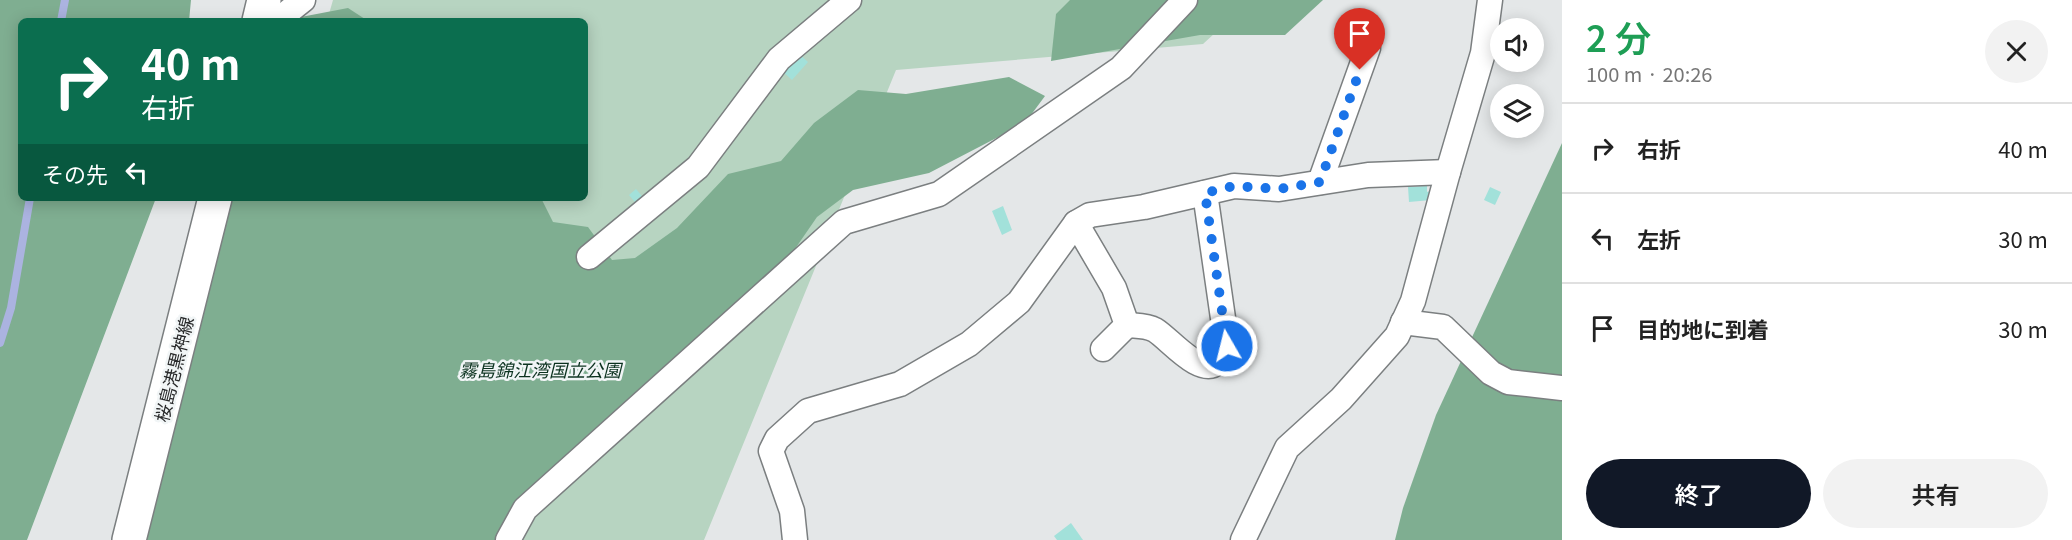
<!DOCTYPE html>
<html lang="ja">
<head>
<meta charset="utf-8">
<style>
  :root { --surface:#fff; --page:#f2f2f2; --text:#222; --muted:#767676; --line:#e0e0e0; --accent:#111827 }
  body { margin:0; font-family:Georgia,"Noto Sans JP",serif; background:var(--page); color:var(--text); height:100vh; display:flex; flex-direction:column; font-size:22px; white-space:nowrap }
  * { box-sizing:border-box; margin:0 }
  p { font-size:20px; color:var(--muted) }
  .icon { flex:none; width:33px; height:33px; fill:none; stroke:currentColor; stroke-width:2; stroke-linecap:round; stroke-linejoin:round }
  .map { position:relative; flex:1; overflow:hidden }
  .drawer { display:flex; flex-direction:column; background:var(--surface); width:510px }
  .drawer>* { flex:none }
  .hud { position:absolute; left:18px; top:18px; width:570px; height:183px; border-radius:9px; box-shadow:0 3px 15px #0003; background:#0b6e4f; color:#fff; overflow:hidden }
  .controls { position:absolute; left:1490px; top:18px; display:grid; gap:12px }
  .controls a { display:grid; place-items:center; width:54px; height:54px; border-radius:50%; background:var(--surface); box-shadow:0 3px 15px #0003; font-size:30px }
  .pin { position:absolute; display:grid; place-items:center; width:51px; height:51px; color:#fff; margin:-62px -26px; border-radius:50% 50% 50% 0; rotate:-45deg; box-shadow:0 0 6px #0007 }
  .pin .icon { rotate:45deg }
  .me { position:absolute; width:66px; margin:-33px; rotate:352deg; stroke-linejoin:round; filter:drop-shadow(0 0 4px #0008) }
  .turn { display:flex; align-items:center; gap:21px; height:126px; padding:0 24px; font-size:27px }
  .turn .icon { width:78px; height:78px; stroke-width:2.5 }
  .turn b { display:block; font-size:42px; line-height:51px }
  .then { display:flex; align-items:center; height:57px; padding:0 24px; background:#0003; gap:12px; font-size:22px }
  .round { display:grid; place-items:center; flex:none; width:63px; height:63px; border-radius:32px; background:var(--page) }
  .headline { display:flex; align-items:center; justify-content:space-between; height:102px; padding:0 24px }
  h1 { font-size:36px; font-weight:600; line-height:45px; color:#1e9e55 }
  .cta { display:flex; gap:12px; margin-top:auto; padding:12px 24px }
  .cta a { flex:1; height:69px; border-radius:36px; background:var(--accent); color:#fff; font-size:24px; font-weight:600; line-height:69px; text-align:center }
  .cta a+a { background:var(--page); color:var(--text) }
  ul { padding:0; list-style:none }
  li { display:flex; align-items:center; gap:18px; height:90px; padding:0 24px; border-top:2px solid var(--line) }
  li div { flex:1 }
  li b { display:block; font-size:22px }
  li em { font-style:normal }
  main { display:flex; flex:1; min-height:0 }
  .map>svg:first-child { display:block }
  .green { fill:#b7d4c1 }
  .forest { fill:#7fae91 }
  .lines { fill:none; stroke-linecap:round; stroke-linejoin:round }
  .stream { stroke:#abb3e0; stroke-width:8 }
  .building { fill:#a2e1da }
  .minor-casing { stroke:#7b7f80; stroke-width:27 }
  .primary-casing { stroke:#7b7f80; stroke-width:36 }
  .minor { stroke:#fff; stroke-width:24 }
  .primary { stroke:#fff; stroke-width:33 }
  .route { stroke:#1a73e8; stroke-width:10; stroke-dasharray:0 18 }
  .labels { text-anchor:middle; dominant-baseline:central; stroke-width:5; stroke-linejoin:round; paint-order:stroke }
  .street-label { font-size:18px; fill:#28292a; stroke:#f1f5f6 }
  .park-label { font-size:18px; font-style:italic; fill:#0b321f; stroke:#f1f5f6 }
</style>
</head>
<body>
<main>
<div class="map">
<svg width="1562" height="540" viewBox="0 0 1562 540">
  <rect width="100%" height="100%" fill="#e4e7e8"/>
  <polygon class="green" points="333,0 1251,0 1203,44 896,70 704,540 301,540 310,198 585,198 585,21 327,21"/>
  <g class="forest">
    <polygon points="0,0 191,0 189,21 21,21 21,198 156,198 27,540 0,540"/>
    <polygon points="1070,0 1323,0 1285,35 1200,35 1051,61 1056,14"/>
    <polygon points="348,8 368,21 280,21"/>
    <polygon points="1009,77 1045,96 1025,123 929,173 853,190 817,217 788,259 689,351 510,509 495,540 141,540 232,198 541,198 553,222 588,227 612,260 635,258 677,228 728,174 781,161 814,123 858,90 906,94"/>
    <polygon points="1562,143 1562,540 1395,540 1403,508 1436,415"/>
  </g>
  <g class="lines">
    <g class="stream">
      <polyline points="61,21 65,0"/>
      <polyline points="0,343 11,308 30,198"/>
    </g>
  </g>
  <g class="building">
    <polygon points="797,52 808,62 792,80 781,70"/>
    <polygon points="1427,186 1427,192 1430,191 1431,200 1409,202 1408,187"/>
    <polygon points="1490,187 1501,192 1495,205 1484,200"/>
    <polygon points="636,189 646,201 639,207 629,195"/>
    <polygon points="1003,206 1012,230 1002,235 992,211"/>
    <polygon points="1071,523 1083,540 1057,540 1054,536"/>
  </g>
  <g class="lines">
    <defs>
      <g id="minor">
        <polyline points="260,17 283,16 303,0"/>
        <polyline points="1320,182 1368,48"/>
        <polyline points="1076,223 1114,288 1127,325 1103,349"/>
        <polyline points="589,257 698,167 779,59 849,0"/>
        <polyline points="1403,322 1443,327 1491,373 1508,382 1562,388"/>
        <path d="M1127 325C1136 326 1146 325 1155 330 1170 339 1200 378 1218 362 1222 359 1224 351 1227 346L1205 193"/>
        <polyline points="508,540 525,509 844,222 939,194 1121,68 1185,0"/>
        <polyline points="795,540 792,511 771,451 777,439 808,411 900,384 969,344 1019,302 1076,223 1090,215 1144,207 1234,186 1279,189 1368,175 1448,172"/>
        <polyline points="1243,540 1287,448 1341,399 1397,336 1413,301 1448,172 1483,53 1490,0"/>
      </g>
      <g id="primary">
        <polyline points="259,21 264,0"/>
        <polyline points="129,540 215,198"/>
      </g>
    </defs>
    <use href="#minor" class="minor-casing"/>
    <use href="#primary" class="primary-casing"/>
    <use href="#minor" class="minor"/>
    <use href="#primary" class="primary"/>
  </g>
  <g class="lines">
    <polyline class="route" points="1227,346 1205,193 1234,186 1279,189 1320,182 1360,70"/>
  </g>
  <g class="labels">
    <g class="street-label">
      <text transform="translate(173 369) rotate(-76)">桜島港黒神線</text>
    </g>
    <g class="park-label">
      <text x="540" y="369">霧島錦江湾国立公園</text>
    </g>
  </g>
</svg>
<div class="controls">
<a><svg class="icon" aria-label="sound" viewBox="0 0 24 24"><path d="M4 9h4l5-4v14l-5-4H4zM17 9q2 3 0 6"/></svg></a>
<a><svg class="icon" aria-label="layers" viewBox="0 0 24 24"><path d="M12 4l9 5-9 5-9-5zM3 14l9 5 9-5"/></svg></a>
</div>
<div class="pin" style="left:1360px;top:70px;background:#d93025"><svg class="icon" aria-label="arrive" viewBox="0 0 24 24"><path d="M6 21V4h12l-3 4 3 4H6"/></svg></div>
<svg class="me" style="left:1227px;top:346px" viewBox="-20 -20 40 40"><circle r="17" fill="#1a73e8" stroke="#fff" stroke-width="3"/><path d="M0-11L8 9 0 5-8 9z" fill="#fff"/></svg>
<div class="hud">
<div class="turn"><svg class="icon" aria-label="right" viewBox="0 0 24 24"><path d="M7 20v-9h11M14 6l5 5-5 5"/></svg><div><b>40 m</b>右折</div></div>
<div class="then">その先<svg class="icon" aria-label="left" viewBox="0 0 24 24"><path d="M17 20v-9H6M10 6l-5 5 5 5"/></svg></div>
</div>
</div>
<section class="drawer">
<div class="headline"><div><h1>2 分</h1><p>100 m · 20:26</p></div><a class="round"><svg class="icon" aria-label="close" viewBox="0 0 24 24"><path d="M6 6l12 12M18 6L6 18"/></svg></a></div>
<ul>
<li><svg class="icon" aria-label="right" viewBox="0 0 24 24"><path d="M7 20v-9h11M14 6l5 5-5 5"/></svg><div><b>右折</b></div><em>40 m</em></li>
<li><svg class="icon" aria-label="left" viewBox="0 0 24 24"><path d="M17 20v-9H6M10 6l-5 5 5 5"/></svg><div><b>左折</b></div><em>30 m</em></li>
<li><svg class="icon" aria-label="arrive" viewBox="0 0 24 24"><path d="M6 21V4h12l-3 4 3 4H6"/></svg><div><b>目的地に到着</b></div><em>30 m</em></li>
</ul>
<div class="cta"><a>終了</a><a>共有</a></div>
</section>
</main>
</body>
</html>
